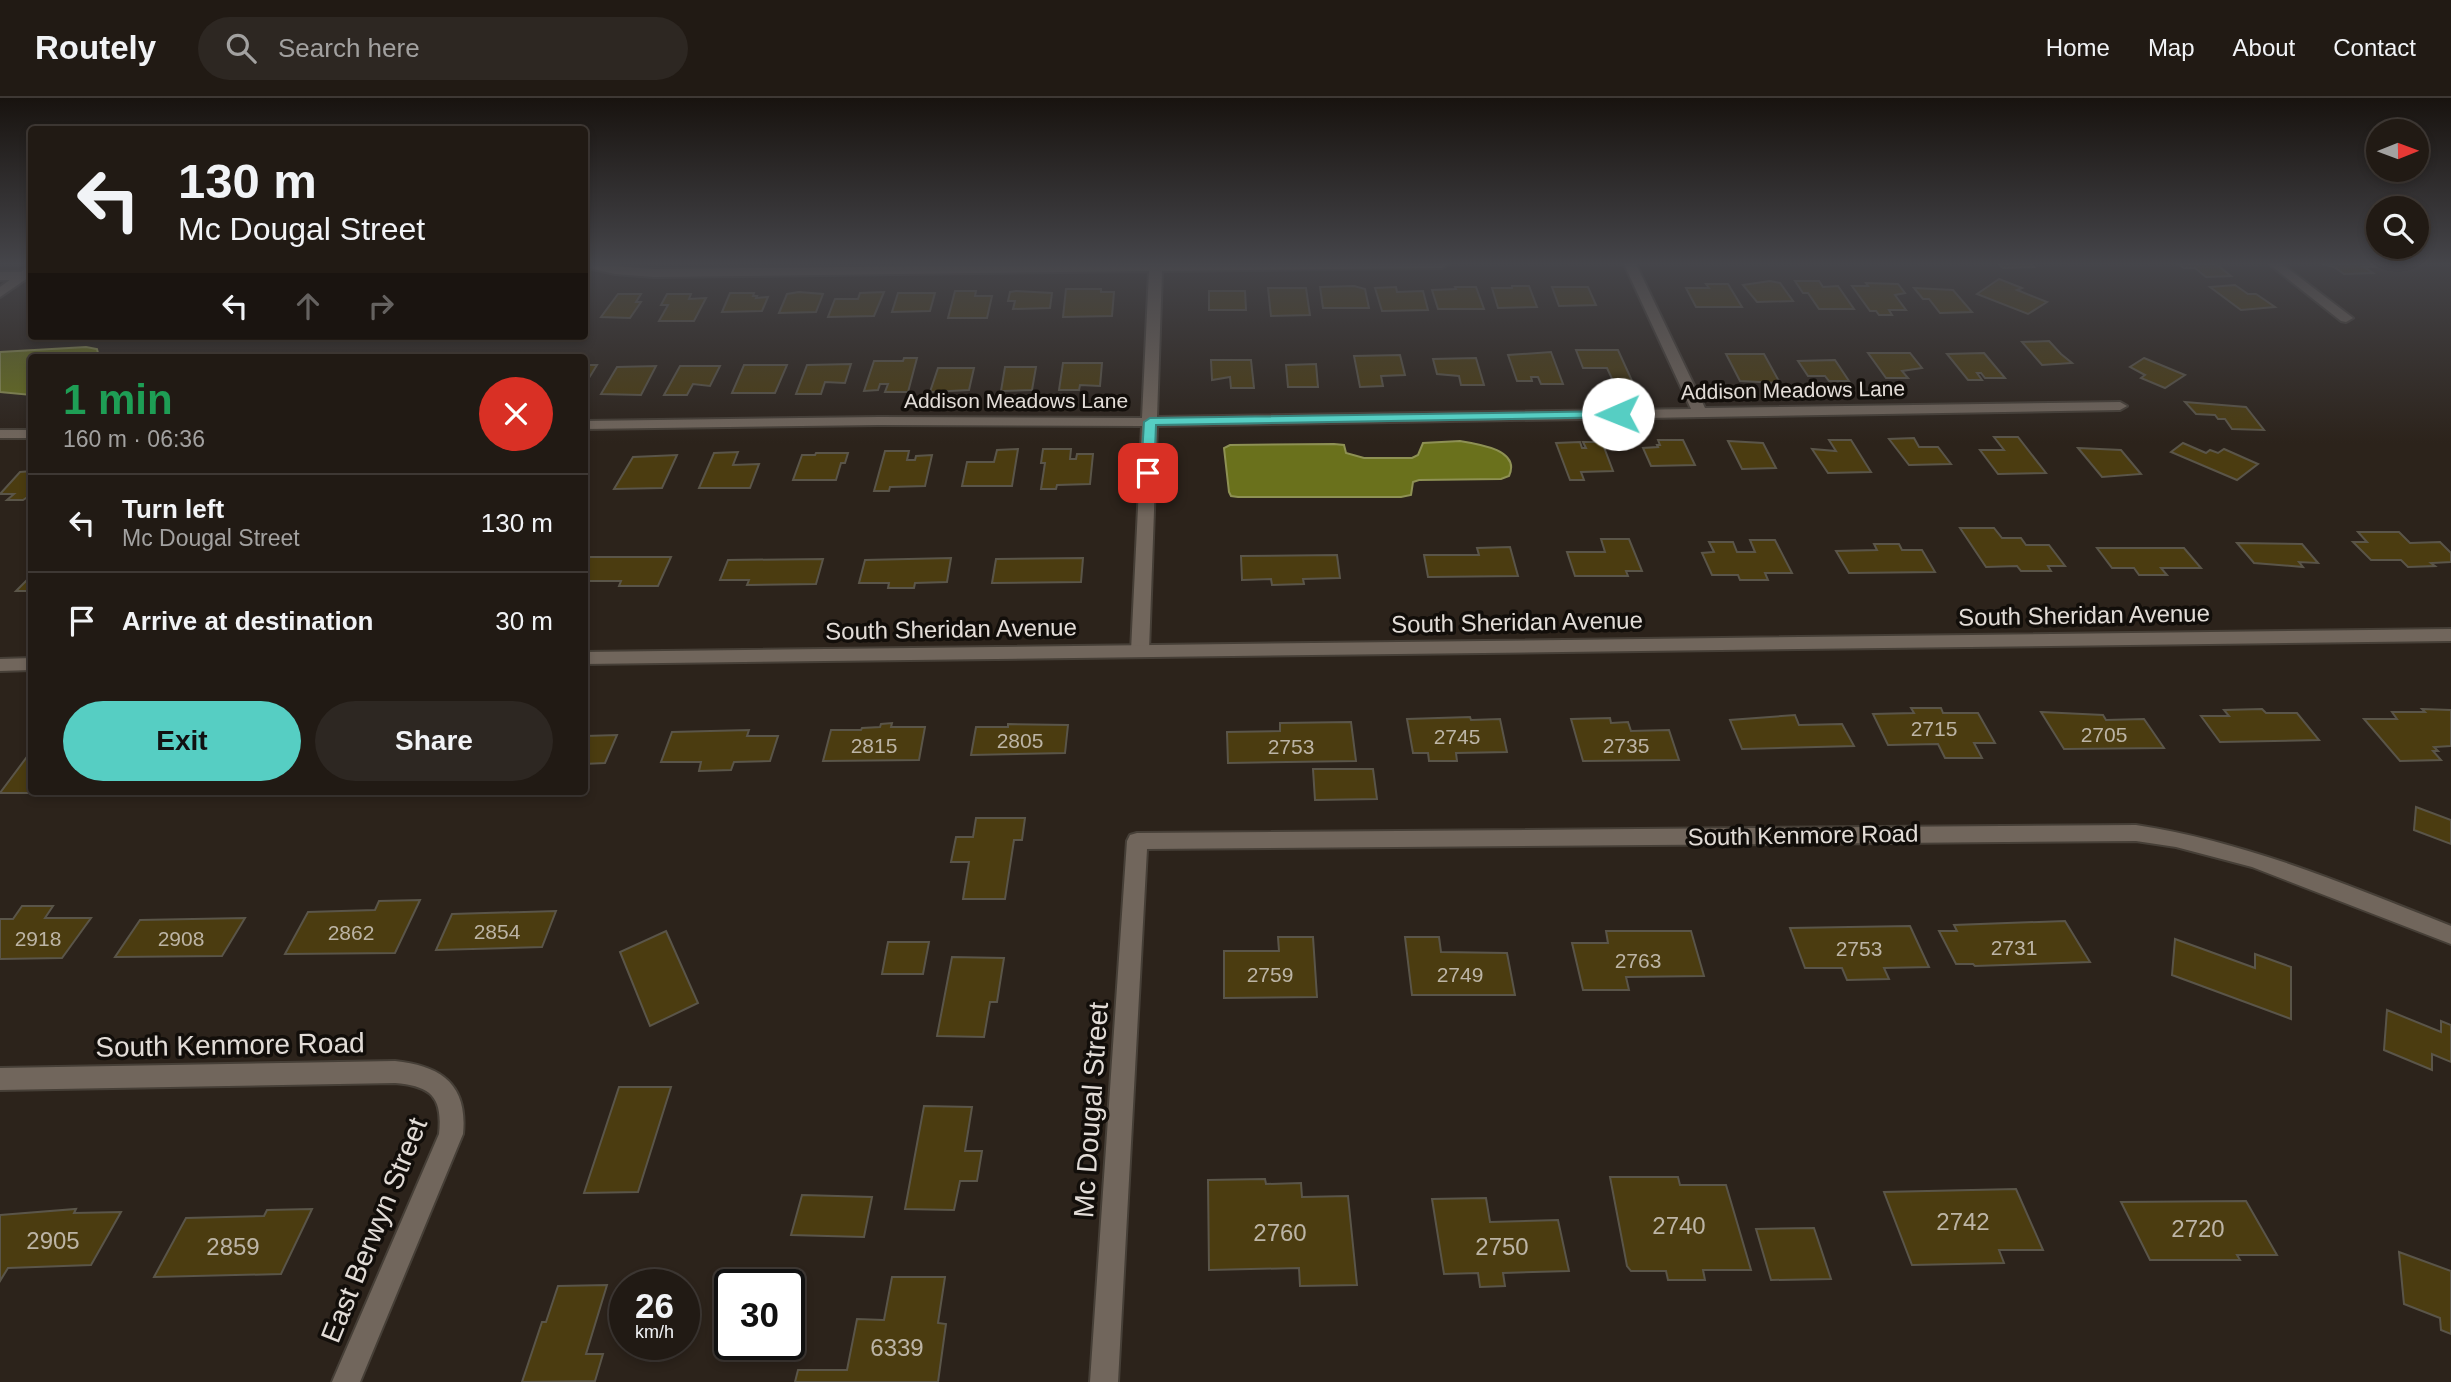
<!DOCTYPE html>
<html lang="en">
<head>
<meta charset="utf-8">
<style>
  :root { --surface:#211a14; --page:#2d2722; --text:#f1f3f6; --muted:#a2a1a0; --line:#3e3834; --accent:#56cec3 }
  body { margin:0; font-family:Helvetica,sans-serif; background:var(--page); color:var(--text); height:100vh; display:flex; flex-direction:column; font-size:26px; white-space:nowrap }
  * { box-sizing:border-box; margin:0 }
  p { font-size:23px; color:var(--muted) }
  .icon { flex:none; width:38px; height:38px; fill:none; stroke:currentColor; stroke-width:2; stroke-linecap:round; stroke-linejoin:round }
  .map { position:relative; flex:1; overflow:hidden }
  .panel { position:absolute; left:28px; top:256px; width:560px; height:441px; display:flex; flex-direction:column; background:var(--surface); border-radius:7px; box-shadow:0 4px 10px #0003,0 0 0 2px var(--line) }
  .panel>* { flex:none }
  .top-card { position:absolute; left:28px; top:28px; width:560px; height:214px; border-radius:7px; box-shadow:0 4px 10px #0003,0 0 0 2px var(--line); background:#211a14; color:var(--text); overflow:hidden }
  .needle { width:46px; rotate:89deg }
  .buttons { position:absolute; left:2366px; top:21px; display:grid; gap:14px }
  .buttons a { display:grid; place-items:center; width:63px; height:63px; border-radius:50%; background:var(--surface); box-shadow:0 4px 10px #0003,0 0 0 2px var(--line); font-size:35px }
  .speed { position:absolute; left:609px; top:1171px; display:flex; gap:14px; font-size:35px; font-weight:700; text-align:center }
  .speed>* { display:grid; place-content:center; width:91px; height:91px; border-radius:50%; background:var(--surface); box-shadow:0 4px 10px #0003,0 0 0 2px var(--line); line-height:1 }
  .speed small { font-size:18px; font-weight:400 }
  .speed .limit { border:4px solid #111; border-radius:10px; background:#fff; color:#111 }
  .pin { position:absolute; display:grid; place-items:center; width:60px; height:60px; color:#fff; margin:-30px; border-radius:14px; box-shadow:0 4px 10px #0006 }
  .me { position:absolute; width:77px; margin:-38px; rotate:269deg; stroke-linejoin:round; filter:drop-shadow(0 0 5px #0008) }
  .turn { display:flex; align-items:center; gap:24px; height:147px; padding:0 35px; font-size:32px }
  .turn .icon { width:91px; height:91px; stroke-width:2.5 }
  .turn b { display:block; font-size:49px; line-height:60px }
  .lanes { display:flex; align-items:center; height:66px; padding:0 35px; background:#0003; justify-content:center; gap:35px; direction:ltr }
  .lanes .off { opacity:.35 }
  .round { display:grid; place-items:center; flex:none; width:74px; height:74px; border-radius:37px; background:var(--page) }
  .head { display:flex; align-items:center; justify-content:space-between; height:119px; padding:0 35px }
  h1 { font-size:42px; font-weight:700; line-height:52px; color:#1e9e55 }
  .primary-button { display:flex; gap:14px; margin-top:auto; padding:14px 35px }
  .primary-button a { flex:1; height:80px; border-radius:42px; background:var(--accent); color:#111; font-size:28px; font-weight:700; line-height:80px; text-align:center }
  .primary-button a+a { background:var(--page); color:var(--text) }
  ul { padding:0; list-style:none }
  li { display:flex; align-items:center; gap:21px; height:98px; padding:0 35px; border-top:2px solid var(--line) }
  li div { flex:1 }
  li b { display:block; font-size:26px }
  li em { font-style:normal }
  header { display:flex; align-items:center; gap:42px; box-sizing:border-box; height:98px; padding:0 35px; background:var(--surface); border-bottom:2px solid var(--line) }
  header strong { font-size:33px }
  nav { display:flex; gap:38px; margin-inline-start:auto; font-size:24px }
  .search { width:490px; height:63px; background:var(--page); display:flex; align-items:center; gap:18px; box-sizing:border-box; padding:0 24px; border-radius:38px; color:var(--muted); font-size:26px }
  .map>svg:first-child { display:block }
  .water { fill:#6a711c; stroke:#8e9154; stroke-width:2 }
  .building { fill:#4b3c10; stroke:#5a5549; stroke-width:2 }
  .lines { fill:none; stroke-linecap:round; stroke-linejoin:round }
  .minor-casing { stroke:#463f37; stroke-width:4 }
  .tertiary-casing { stroke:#463f37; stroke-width:4 }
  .minor { fill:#71665c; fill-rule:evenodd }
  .tertiary { fill:#71665c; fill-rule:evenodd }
  .route { fill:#56cec3; stroke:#38867f; stroke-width:2 }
  .labels { text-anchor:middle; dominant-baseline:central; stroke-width:7; stroke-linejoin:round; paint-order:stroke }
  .far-street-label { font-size:21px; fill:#e2dcd7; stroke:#120e0a }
  .number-label { font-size:21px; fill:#bcb4a5 }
  .street-label { font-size:24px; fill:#e2dcd7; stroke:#120e0a }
  .near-number-label { font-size:24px; fill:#bcb4a5 }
  .near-street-label { font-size:28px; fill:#e2dcd7; stroke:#120e0a }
</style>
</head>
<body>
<header>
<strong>Routely</strong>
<div class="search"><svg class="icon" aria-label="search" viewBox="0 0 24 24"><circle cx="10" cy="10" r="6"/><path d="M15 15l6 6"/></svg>Search here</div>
<nav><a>Home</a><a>Map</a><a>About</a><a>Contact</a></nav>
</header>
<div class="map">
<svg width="2451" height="1284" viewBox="0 0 2451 1284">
  <rect width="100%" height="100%" fill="#2c231b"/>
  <g class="water">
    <polygon points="86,249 97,251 99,259 32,259 31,297 0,294 0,254"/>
    <path d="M1460 343C1479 346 1521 352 1509 378L1501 381 1419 382 1413 384 1411 397 1401 399H1238L1231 398 1229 394 1224 350 1230 347 1334 346 1344 347 1346 355 1364 360H1412L1418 357 1423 345Z"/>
  </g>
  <g class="building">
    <polygon points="1999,166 2031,166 2034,169 2003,170"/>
    <polygon points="2178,166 2216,166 2231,178 2206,179 2195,170 2184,170"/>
    <polygon points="2322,166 2371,166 2375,169 2364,169 2373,175 2344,176 2334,169"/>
    <polygon points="1999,181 2022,190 2017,192 2047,204 2028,216 1977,196"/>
    <polygon points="1770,183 1780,185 1793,203 1757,204 1743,187"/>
    <polygon points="1795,183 1819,183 1823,189 1838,188 1854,211 1819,211 1808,195 1803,195"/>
    <polygon points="1866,185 1898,186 1905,195 1895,197 1906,212 1889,212 1892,217 1879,217 1876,213 1870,213 1852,188 1868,188"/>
    <polygon points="1706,186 1728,186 1742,209 1696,209 1686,190 1709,190"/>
    <polygon points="2235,187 2248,196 2256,196 2275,209 2241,212 2210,189"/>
    <polygon points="1354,188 1365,191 1369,210 1323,210 1320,189"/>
    <polygon points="1512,188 1529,188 1537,209 1498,210 1492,190 1512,190"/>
    <polygon points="1396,189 1397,194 1423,193 1428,212 1382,213 1375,190"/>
    <polygon points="1455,189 1476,189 1484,211 1438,211 1432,192 1456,191"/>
    <polygon points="1552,189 1588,189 1596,207 1559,208"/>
    <polygon points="1268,190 1306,190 1310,217 1271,218"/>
    <polygon points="1914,190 1953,192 1972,214 1940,215 1929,201 1923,201"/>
    <polygon points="1066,191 1101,191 1101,194 1114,194 1112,218 1063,219"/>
    <polygon points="955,193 976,193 975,198 992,198 987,220 948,220"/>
    <polygon points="1016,193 1052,195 1050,210 1013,211 1015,203 1008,203 1010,194"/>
    <polygon points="1209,193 1245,193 1246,212 1209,212"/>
    <polygon points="799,194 823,196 816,214 779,215 787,196"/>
    <polygon points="884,194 874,218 828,219 835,201 858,201 860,195"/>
    <polygon points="730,195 754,195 753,198 757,198 756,200 768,199 762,213 722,214"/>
    <polygon points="898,195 935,195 930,213 892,214"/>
    <polygon points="618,196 641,196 636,204 641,204 630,220 601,219"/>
    <polygon points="667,196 691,196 689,201 706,200 694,223 659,223 668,207 661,207"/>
    <polygon points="2049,243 2061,256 2072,265 2042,267 2022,244"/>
    <polygon points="1576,252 1618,252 1633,285 1614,285 1607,270 1583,270"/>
    <polygon points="1551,254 1563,286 1541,286 1538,279 1531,279 1532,283 1517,283 1508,257"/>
    <polygon points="1868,255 1910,255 1922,270 1902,273 1908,280 1886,280"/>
    <polygon points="1984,255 2005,280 1985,280 1981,275 1977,275 1982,282 1968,282 1947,256"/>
    <polygon points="1726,256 1764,256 1780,285 1740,283"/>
    <polygon points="1400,257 1405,277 1381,278 1383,288 1360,289 1354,258"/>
    <polygon points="904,260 917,260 908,294 885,294 888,286 880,286 878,292 864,293 874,263 903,263"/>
    <polygon points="1476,260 1484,287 1461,287 1459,278 1437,276 1433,261"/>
    <polygon points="2144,260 2185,277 2165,290 2141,280 2145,277 2130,269"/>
    <polygon points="1211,262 1251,262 1254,290 1231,290 1230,279 1212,282"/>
    <polygon points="1835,262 1849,283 1829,283 1825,278 1808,278 1798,263"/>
    <polygon points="1063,265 1102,265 1100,288 1080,287 1079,292 1059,292"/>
    <polygon points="851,266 845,285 825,284 821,296 796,296 807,267"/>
    <polygon points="1316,266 1318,289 1288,289 1286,267"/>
    <polygon points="584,267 597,267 584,288"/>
    <polygon points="744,267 787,267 775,295 732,295"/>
    <polygon points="656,268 641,297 601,296 617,269"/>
    <polygon points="680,268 720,268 710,288 693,286 687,297 664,297"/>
    <polygon points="1005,269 1036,269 1032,292 1001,293"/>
    <polygon points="938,270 974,270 969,292 930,294"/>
    <polygon points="2185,304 2246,309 2264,332 2232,331 2225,321 2218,321 2215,317 2196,316"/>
    <polygon points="1994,339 2018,339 2046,375 1998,376 1980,352 2004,352"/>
    <polygon points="1914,340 1919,349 1938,349 1951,366 1909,367 1889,341"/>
    <polygon points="1658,342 1683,342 1695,367 1651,368 1643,350 1658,349 1657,347 1660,347"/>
    <polygon points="1829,342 1851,342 1871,374 1828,375 1812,351 1836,353"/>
    <polygon points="1728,343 1763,345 1776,370 1742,371"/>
    <polygon points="1580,344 1582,350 1586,350 1583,344 1602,344 1613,373 1581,374 1584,382 1570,382 1556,345"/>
    <polygon points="2183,345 2206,355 2210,352 2218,355 2224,351 2258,366 2237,382 2171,354"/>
    <polygon points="2078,350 2121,352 2141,376 2102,379"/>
    <polygon points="1018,351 1012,388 962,388 967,364 994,364 997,352"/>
    <polygon points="1043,351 1071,351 1070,361 1076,361 1077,356 1093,356 1090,386 1057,387 1056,391 1041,391 1045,365 1041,365"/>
    <polygon points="885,353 909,353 907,362 915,362 916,358 932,357 925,388 890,389 889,393 874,393"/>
    <polygon points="738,354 733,367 759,366 750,390 699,390 714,355"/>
    <polygon points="816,355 848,355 845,365 841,365 836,382 793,382 802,357 815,357"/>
    <polygon points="677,357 662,390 614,391 633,359"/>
    <polygon points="32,373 32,396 23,402 7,402 14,396 0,396 20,374"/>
    <polygon points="1960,430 1994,430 2002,440 2021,440 2026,447 2049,447 2065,468 2048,468 2051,473 2021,473 2017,468 1986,469"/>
    <polygon points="2358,434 2399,434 2410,445 2440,444 2451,455 2451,464 2431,465 2435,468 2408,469 2401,462 2371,462 2353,444 2367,444"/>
    <polygon points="1601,441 1629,441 1642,473 1626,473 1628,478 1575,478 1567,454 1605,454"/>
    <polygon points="1750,442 1775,442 1792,475 1765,475 1768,482 1740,482 1738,477 1712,477 1702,455 1714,454 1709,444 1733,444 1737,454 1755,454"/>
    <polygon points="2237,445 2302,446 2318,465 2299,464 2303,469 2254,465"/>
    <polygon points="1874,446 1899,446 1902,452 1922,452 1935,474 1849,475 1836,453 1877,452"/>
    <polygon points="1510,449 1518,478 1428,479 1424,457 1479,457 1477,450"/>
    <polygon points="2097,450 2184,450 2201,470 2161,470 2167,477 2139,477 2134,470 2112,470"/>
    <polygon points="1337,457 1340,480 1303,481 1304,486 1272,487 1271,481 1242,482 1241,458"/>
    <polygon points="589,459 671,459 658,488 619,488 621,483 584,483 584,467"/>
    <polygon points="951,460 947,484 915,485 914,490 888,490 889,485 859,485 865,462"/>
    <polygon points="1083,460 1081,484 992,485 996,461"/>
    <polygon points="823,461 816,486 747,487 749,482 720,482 728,462"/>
    <polygon points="32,477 32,493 16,493"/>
    <polygon points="1911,610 1941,610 1943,615 1978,615 1995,645 1974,645 1982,660 1945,660 1938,646 1888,647 1873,616 1914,615"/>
    <polygon points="2262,611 2266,615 2297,615 2319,642 2220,644 2201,618 2229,618 2224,612"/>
    <polygon points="2422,611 2451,612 2451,648 2434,649 2438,653 2433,653 2441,662 2400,663 2364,621 2397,621 2392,614 2425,614"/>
    <polygon points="2041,614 2103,617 2106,622 2144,621 2164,650 2064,651"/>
    <polygon points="1795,617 1799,627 1842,626 1854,648 1742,651 1730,622"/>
    <polygon points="1470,619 1471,622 1500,621 1507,654 1456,655 1457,663 1429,663 1428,655 1413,655 1407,621"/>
    <polygon points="1610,620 1611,625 1628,624 1631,633 1669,632 1679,662 1583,663 1571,621"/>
    <polygon points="1351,624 1356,663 1228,665 1227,634 1280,633 1280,625"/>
    <polygon points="892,625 891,629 925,629 919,662 823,663 831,632 861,632 862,630 880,629 881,626"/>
    <polygon points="1008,626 1068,627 1065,655 971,657 976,629 1008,629"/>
    <polygon points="749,632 747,638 778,638 770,663 734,664 731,672 699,673 701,664 661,664 672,634"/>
    <polygon points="584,634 587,634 585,638 617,637 605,665 584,666"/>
    <polygon points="32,652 32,690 28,695 0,695"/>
    <polygon points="1313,671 1373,671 1377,701 1315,702"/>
    <polygon points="2416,709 2451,722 2451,746 2414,732"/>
    <polygon points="976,720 1025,720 1022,742 1014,742 1005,801 963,801 969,764 951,764 956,739 973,739"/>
    <polygon points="420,802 395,855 285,856 308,814 375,812 379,803"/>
    <polygon points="22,808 53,808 45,820 91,820 62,860 0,861 0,821 13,821"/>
    <polygon points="556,813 542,849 436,852 452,816"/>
    <polygon points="245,820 222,858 115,859 140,822"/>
    <polygon points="2065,823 2090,864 1975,868 1973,866 1956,866 1939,833 1957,833 1954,827"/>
    <polygon points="1910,828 1929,869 1884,870 1889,881 1847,882 1842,870 1805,870 1790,830"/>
    <polygon points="666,833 698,905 650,928 620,854"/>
    <polygon points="1606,833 1691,833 1704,878 1626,879 1629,892 1583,892 1572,845 1608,845"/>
    <polygon points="1278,839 1313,839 1317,899 1224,900 1224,853 1279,853"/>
    <polygon points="1405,839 1439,839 1441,854 1507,855 1515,897 1412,897"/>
    <polygon points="2175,841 2255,870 2255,856 2291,869 2291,921 2172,877"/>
    <polygon points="888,844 929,844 923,876 882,876"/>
    <polygon points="952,859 1004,860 997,904 990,904 984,939 937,938"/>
    <polygon points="2387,912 2441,934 2441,923 2451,927 2451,964 2432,956 2432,972 2384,952"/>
    <polygon points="619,989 671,989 638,1094 584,1095"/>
    <polygon points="924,1008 972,1009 965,1053 982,1053 977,1083 960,1083 954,1112 905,1111"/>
    <polygon points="1610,1079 1678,1079 1680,1087 1726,1087 1751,1172 1703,1172 1705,1182 1668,1182 1666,1173 1631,1173 1627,1168"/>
    <polygon points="1265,1081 1266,1086 1301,1085 1302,1099 1348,1098 1357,1187 1300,1188 1299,1170 1209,1172 1208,1082"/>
    <polygon points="2016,1091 2043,1152 1999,1152 2004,1165 1912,1167 1884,1094"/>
    <polygon points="802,1097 872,1099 864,1139 791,1137"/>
    <polygon points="1486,1100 1490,1124 1558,1122 1569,1173 1503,1175 1505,1188 1480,1189 1478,1175 1444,1176 1432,1101"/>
    <polygon points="2246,1103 2277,1157 2237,1157 2240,1162 2150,1162 2121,1104"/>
    <polygon points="76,1111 74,1115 121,1114 91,1167 8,1170 0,1183 0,1117"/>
    <polygon points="312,1111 281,1176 154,1179 186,1120 264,1118 267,1112"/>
    <polygon points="1814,1130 1831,1181 1771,1182 1756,1131"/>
    <polygon points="2399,1154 2451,1173 2451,1236 2441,1232 2440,1220 2404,1206"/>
    <polygon points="892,1179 945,1179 938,1225 946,1226 938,1284 795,1284 798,1272 847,1272 857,1221 884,1222"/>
    <polygon points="607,1187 586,1256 603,1256 595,1283 522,1284 542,1224 546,1224 558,1188"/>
  </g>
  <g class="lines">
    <defs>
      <g id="minor">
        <polygon points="584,166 654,171 1142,166 1448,166 1442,170 1162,173 1157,319 1691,311 1624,166 1636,166 1705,310 2120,304 2127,308 2120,312 1157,328 1149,553 1140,559 1131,553 1142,328 879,327 584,331 584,323 879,319 1142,320 1149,173 654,179 615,176 584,169"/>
        <polygon points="2269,166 2282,166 2353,220 2346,224 2341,223"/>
        <polygon points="0,174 22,174 28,178 22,182 0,182"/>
        <rect x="0" y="332" width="32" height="8"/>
        <path d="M2136 727C2247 744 2348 787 2451 828V846L2252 769 2176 749 2136 743 1147 751 1118 1284H1090L1127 743 1130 737 1137 735Z"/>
        <path d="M395 963C441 968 468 986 463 1036L360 1284H332L439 1036C443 999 431 988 395 985L0 992V970Z"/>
      </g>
      <g id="tertiary">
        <polygon points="32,166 32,177 0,199 0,189"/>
        <polygon points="2451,531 2451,543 584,566 584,554"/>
        <polygon points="32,560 32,572 0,573 0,561"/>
      </g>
    </defs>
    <use href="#minor" class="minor-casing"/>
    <use href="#tertiary" class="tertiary-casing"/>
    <use href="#minor" class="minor"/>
    <use href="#tertiary" class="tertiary"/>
  </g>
  <linearGradient id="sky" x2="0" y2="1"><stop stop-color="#18130f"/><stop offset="0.48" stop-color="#45454a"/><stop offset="1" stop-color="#45454a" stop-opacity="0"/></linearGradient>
  <rect width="2451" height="345" fill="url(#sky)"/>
  <polygon class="route" points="1618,313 1624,316 1622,319 1156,327 1154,375 1148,379 1141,375 1144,324 1150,320"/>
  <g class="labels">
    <g class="far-street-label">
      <text transform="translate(1793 292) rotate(-1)">Addison Meadows Lane</text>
      <text x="1016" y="302">Addison Meadows Lane</text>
    </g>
    <g class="number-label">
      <text x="1934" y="630">2715</text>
      <text x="2104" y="636">2705</text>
      <text x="1457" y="638">2745</text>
      <text x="1020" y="642">2805</text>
      <text x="874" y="647">2815</text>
      <text x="1626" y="647">2735</text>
      <text x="1291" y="648">2753</text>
      <text x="497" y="833">2854</text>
      <text x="351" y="834">2862</text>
      <text x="38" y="840">2918</text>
      <text x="181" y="840">2908</text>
      <text x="2014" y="849">2731</text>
      <text x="1859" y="850">2753</text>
      <text x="1638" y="862">2763</text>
      <text x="1270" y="876">2759</text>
      <text x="1460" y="876">2749</text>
    </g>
    <g class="street-label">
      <text transform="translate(2084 517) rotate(-1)">South Sheridan Avenue</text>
      <text transform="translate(1517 524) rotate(-1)">South Sheridan Avenue</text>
      <text transform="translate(951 531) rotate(-1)">South Sheridan Avenue</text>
      <text transform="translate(1803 737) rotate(-1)">South Kenmore Road</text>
    </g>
    <g class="near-number-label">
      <text x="1963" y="1123">2742</text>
      <text x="1679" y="1127">2740</text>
      <text x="2198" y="1130">2720</text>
      <text x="1280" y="1134">2760</text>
      <text x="53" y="1142">2905</text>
      <text x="233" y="1148">2859</text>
      <text x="1502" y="1148">2750</text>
      <text x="897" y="1249">6339</text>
    </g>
    <g class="near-street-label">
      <text transform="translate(230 947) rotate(-1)">South Kenmore Road</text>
      <text transform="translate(1091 1012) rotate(-86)">Mc Dougal Street</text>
      <text transform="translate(374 1132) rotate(-68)">East Berwyn Street</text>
    </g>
  </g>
</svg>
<div class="buttons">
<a><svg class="needle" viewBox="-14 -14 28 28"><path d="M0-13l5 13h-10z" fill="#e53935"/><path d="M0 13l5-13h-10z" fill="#a2a1a0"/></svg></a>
<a><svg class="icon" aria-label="search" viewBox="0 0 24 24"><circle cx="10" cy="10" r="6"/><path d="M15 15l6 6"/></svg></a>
</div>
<div class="speed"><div>26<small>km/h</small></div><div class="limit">30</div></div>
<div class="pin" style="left:1148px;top:375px;background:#d93025"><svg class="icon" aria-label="arrive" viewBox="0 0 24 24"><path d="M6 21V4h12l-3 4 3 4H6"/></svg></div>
<svg class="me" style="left:1618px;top:316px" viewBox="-20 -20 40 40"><circle r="19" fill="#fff"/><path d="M0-13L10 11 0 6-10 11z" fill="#56cec3"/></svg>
<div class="top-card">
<div class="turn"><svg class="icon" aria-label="left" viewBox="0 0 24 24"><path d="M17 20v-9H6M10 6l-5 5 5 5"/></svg><div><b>130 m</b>Mc Dougal Street</div></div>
<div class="lanes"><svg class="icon" aria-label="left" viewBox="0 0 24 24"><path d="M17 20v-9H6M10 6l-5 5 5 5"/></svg><svg class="icon off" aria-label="ahead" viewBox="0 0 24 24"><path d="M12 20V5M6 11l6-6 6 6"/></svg><svg class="icon off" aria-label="right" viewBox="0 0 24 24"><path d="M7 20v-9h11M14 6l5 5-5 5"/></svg></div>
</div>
<section class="panel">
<div class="head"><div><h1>1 min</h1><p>160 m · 06:36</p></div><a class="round" style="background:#d93025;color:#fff"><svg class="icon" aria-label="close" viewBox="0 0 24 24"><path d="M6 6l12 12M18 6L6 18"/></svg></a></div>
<ul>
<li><svg class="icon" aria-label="left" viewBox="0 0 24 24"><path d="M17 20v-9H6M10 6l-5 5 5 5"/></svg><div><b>Turn left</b><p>Mc Dougal Street</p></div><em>130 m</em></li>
<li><svg class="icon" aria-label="arrive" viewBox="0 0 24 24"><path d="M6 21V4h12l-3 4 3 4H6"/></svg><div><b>Arrive at destination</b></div><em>30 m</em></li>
</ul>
<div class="primary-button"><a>Exit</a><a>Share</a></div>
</section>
</div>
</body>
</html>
